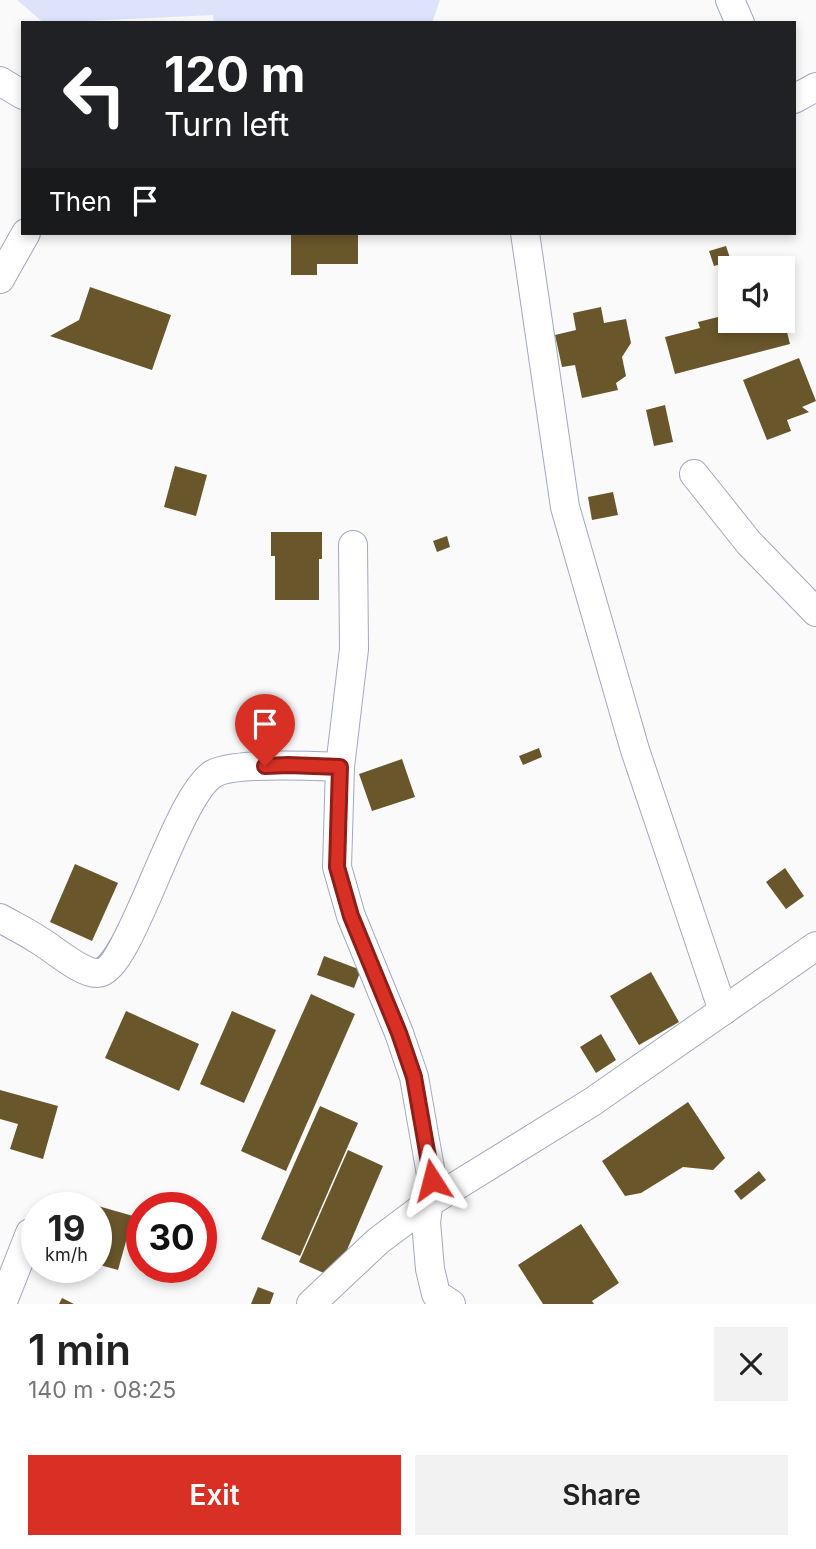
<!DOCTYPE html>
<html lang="en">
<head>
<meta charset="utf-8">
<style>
  :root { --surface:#fff; --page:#f2f2f2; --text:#222; --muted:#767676; --accent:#d93025 }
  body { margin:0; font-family:Inter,sans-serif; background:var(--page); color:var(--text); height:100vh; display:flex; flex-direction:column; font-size:26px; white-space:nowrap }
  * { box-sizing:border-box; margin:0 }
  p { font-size:23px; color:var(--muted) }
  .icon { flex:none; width:38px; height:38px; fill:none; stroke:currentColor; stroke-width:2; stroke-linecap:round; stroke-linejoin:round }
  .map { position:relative; height:1304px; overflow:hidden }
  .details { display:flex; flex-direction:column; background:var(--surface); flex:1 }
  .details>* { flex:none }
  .hud { position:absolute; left:21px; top:21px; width:775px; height:214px; border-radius:0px; box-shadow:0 4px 10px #0003; background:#202124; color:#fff; overflow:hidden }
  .fabs { position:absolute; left:718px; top:256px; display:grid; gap:14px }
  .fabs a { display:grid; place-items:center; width:77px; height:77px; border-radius:0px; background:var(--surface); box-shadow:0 4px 10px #0003; font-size:35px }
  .speed { position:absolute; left:21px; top:1192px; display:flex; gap:14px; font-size:35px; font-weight:700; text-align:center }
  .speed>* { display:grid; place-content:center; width:91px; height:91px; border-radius:50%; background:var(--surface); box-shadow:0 4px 10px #0003; line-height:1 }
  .speed small { font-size:18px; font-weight:400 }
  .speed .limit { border:10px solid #d22; background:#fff; color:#111 }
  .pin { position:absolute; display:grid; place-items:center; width:60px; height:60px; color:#fff; margin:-72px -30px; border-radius:50% 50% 50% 0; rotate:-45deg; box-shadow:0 0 7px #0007 }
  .pin .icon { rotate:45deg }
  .me { position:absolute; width:77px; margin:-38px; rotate:351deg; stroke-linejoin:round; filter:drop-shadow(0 0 5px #0008) }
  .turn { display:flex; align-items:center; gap:24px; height:147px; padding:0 28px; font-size:32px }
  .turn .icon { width:91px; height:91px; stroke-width:2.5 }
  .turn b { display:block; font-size:49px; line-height:60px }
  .then { display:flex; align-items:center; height:66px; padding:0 28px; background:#0003; gap:14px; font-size:26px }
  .round { display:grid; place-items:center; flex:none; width:74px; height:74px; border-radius:0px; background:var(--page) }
  .overview { display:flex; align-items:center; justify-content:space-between; height:119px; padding:0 28px }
  h1 { font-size:42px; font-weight:600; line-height:52px }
  .button { display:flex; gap:14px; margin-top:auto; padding:14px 28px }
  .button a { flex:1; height:80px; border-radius:0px; background:var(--accent); color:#fff; font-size:28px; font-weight:600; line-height:80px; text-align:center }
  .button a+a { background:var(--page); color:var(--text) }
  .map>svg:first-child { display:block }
  .green { fill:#dde3fb }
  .building { fill:#69562b }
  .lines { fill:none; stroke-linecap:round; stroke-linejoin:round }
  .minor-casing { stroke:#a1a8c1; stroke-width:30 }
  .minor { stroke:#fff; stroke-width:28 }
  .route-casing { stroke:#8d1f18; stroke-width:18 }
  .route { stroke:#d93025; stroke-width:12 }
</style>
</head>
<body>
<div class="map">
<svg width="816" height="1304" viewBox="0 0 816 1304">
  <rect width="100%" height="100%" fill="#fafafa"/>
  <polygon class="green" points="17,0 440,0 432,23 214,23 213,15 44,23"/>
  <g class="building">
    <polygon points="291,233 358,233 358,264 317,264 317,275 291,275"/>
    <polygon points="726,246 731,261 714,266 709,251"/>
    <polygon points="90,287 171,315 152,370 50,336 79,320"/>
    <polygon points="601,307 604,323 626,319 631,343 622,357 626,376 616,383 618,390 582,398 575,365 562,367 555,335 576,330 573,313"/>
    <polygon points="730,314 730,320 784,320 790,344 675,374 665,337 700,328 698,322"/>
    <polygon points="799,358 816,401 802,407 809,412 787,420 791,431 767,440 743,380"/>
    <polygon points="665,405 673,442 654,446 646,410"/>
    <polygon points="175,466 207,475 196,516 164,507"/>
    <polygon points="613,492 618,515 592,520 588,497"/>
    <polygon points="271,532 322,532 322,559 319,559 319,600 275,600 275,556 271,556"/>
    <polygon points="447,536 450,547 437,552 433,541"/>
    <polygon points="539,748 542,757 523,765 519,756"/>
    <polygon points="402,759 415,797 372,811 359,774"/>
    <polygon points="75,864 118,883 92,941 50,922"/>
    <polygon points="785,868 804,896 786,909 766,882"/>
    <polygon points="324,956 361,970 354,988 317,975"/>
    <polygon points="651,972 679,1022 639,1045 610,996"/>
    <polygon points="311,994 355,1014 286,1171 241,1151"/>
    <polygon points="126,1011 199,1044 179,1091 105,1058"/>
    <polygon points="232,1011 276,1030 244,1103 200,1084"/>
    <polygon points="601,1034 616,1060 596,1073 580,1047"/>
    <polygon points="0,1090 58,1106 43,1159 10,1149 18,1124 0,1119"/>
    <polygon points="688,1102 725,1158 713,1170 683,1167 641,1193 625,1196 602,1161"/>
    <polygon points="320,1106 358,1123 300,1256 261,1239"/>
    <polygon points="348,1150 383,1166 335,1278 299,1262"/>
    <polygon points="759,1171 766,1180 741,1200 734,1191"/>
    <polygon points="98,1206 133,1216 118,1270 96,1264"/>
    <polygon points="581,1224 619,1283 592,1301 594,1304 543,1304 518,1265"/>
    <polygon points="258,1287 274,1293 270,1304 251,1304"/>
    <polygon points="62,1298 74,1304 59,1304"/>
  </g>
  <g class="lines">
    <defs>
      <g id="minor">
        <polyline points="730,0 740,23"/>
        <polyline points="0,81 23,95"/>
        <polyline points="794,99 816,87"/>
        <polyline points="525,233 565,507 635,750 723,1011"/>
        <polyline points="0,279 26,233"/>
        <polyline points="694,474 749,543 816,612"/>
        <polyline points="353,545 354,649 340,767 337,867 351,916 399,1033 414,1077 432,1180 426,1222 430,1269 436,1294 451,1304"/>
        <path d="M0 918C12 925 25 931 37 939 53 948 80 973 97 973 130 974 174 799 213 774 232 762 315 766 340 767"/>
        <polyline points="2,1304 30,1233"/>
        <polyline points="311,1304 378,1241 430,1202 592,1102 816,946"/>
      </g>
    </defs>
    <use href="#minor" class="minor-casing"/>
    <use href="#minor" class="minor"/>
  </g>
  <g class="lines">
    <defs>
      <polyline id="route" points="265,766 288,765 340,767 337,867 351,916 399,1033 414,1077 432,1180"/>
    </defs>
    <use href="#route" class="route-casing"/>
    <use href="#route" class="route"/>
  </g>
</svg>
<div class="fabs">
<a><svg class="icon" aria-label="sound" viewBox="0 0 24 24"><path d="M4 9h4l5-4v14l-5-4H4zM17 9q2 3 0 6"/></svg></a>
</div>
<div class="speed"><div>19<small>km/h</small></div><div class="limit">30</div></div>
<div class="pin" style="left:265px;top:766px;background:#d93025"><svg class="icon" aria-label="arrive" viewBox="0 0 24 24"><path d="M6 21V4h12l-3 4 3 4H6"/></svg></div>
<svg class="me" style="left:432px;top:1180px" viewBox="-20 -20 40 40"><path d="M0-17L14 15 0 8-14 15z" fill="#d93025" stroke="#fff" stroke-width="4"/></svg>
<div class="hud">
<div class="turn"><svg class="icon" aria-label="left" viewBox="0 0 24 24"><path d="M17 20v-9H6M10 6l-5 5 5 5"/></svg><div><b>120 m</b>Turn left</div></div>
<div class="then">Then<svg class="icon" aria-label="arrive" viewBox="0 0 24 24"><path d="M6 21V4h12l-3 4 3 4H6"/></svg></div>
</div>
</div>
<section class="details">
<div class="overview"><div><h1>1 min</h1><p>140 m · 08:25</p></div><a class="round"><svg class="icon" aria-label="close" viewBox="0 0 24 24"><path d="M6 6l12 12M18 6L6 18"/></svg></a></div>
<div class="button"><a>Exit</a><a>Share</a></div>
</section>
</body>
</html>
